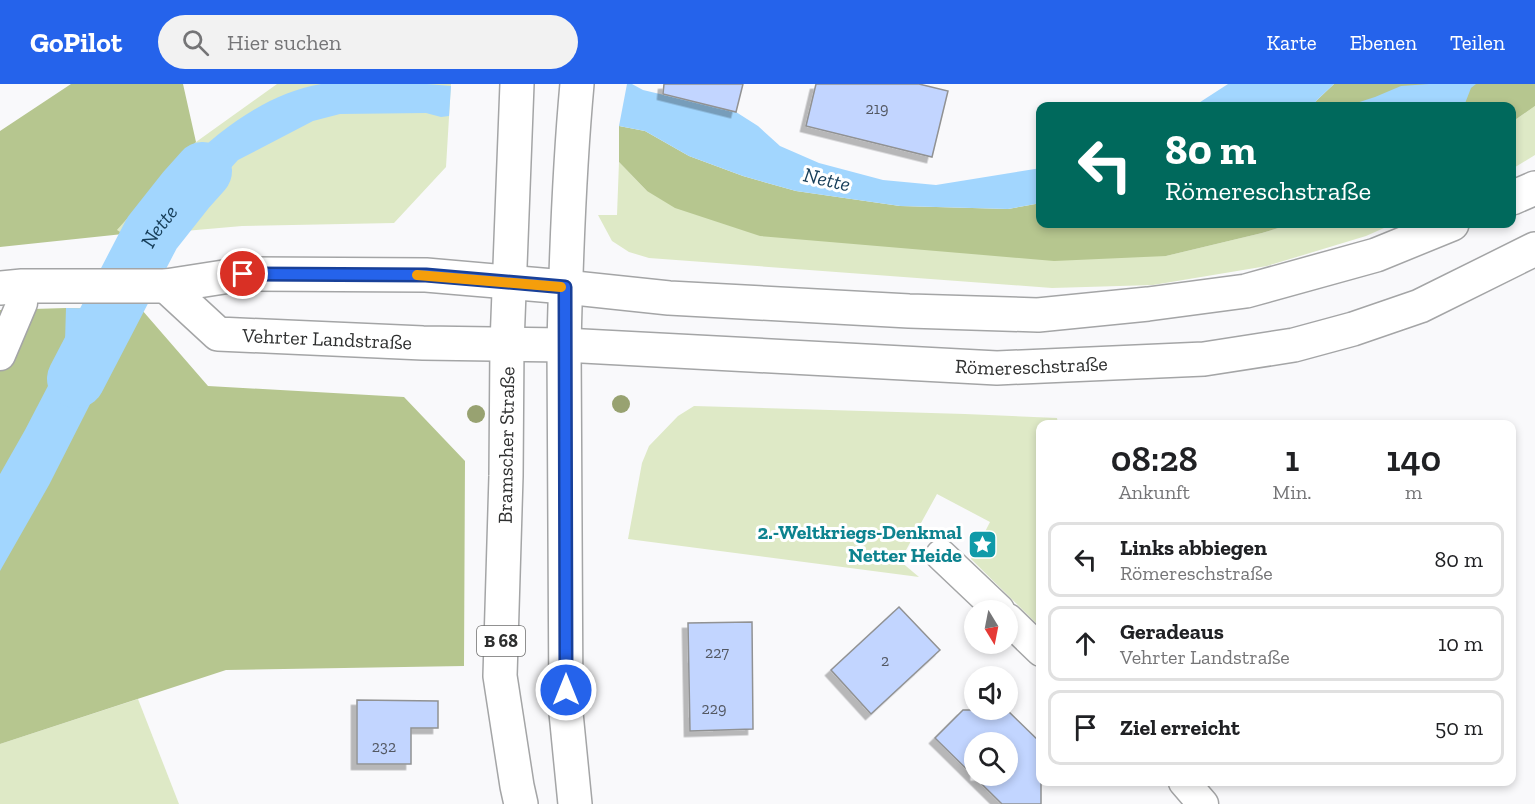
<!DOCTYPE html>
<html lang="de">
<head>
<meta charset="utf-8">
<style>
  :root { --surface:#fff; --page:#f2f2f2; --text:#202124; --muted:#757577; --line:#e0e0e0; --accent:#2563eb }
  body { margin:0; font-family:"Zilla Slab",serif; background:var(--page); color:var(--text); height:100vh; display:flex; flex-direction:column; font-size:22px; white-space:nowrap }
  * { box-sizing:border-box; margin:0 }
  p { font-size:20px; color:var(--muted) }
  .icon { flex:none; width:33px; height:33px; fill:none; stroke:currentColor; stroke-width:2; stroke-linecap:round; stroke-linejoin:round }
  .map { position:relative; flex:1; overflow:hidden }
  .sheet { position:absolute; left:1036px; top:336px; width:480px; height:366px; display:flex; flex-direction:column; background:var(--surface); border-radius:12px; box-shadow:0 3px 9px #0003 }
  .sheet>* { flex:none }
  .banner { position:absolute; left:1036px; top:18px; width:480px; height:126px; border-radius:12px; box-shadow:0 3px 9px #0003; background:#00695c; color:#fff; overflow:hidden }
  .needle { width:39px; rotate:170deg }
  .buttons { position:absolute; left:964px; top:516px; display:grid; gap:12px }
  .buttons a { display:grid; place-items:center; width:54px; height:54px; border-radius:50%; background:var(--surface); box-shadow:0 3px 9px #0003; font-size:30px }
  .pin { position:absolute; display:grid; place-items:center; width:51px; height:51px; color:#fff; margin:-26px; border:3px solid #fff; border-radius:50%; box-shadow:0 2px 6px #0007 }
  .me { position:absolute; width:66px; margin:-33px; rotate:0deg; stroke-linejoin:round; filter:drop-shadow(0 0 4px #0008) }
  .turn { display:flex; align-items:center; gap:21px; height:126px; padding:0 30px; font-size:27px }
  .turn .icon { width:78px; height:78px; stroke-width:2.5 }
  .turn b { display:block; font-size:42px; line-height:51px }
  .eta { display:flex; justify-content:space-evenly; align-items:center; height:102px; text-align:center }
  .eta b { font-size:36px; font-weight:600; line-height:42px }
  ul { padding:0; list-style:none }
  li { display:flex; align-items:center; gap:18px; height:75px; margin:0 12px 9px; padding:0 18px; border:3px solid var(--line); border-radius:12px }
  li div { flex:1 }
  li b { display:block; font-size:22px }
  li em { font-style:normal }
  header { display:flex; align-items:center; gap:36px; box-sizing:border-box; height:84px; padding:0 30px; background:var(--accent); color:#fff }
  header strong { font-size:28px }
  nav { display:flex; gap:33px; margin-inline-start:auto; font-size:21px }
  .search { width:420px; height:54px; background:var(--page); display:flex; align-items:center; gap:15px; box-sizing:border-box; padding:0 21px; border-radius:33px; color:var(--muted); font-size:22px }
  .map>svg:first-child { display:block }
  .green { fill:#dee9c6 }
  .forest { fill:#b6c68f }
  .water { fill:#a2d6fe }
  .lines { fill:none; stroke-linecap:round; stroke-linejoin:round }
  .river { stroke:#a2d6fe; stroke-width:58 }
  .building { fill:#c2d5ff; stroke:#919293; stroke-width:1.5; fill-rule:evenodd; filter:url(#shadow) }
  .minor-casing { stroke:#a4a5a6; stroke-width:33 }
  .secondary-casing { stroke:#a4a5a6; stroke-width:36 }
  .primary-casing { stroke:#a4a5a6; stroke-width:36 }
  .minor { stroke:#fff; stroke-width:30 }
  .secondary { stroke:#fff; stroke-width:33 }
  .primary { stroke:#fff; stroke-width:33 }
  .tree { fill:#98a271 }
  .route-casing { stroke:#184099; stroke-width:15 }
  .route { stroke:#2563eb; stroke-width:10 }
  .slow { stroke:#f59e0b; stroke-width:10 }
  .labels { text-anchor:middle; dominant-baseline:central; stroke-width:6; stroke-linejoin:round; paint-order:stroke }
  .number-label { font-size:16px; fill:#535863 }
  .shield { fill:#fff; stroke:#6d6d6d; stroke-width:1.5 }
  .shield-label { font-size:18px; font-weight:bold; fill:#2e2f2f }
  .street-label { font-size:20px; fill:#2e2f2f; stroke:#fff }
  .culture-label { font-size:20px; font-weight:bold; fill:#0d838f; stroke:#fff; text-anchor:end }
  .water-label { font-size:21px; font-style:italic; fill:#163d58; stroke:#fff }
</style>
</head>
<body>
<header>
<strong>GoPilot</strong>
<div class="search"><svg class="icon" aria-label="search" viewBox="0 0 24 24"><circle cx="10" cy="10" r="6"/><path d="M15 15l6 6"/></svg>Hier suchen</div>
<nav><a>Karte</a><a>Ebenen</a><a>Teilen</a></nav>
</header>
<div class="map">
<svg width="1535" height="720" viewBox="0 0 1535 720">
  <defs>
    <filter id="shadow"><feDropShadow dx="-5.5" dy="5.5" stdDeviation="0" flood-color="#0004"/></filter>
  </defs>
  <rect width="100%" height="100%" fill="#f9f9fb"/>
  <g class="green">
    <polygon points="277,0 451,0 446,83 394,139 242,142 185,147 123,150 116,147 196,58"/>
    <polygon points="1535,22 1535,71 1512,85 1512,38"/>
    <polygon points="619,78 647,107 1166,172 1262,149 1292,140 1393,140 1366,152 1267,182 1153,201 1052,204 649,174 629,168 612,157 598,131 617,131"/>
    <polygon points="694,322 965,330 1057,334 1058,340 1041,340 1041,544 971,475 990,438 937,410 900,477 919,493 628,455 642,379 649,362 678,332"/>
    <polygon points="138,615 179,720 0,720 0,660"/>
  </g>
  <g class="forest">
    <polygon points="71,0 183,0 196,58 117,146 123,150 0,163 0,47"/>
    <polygon points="1334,0 1535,0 1535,22 1512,38 1512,22 1304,22 1316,17"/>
    <polygon points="619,42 645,47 689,72 743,92 796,107 900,122 1008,125 1041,119 1041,140 1292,140 1262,149 1166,172 1054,177 760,152 675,124 647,107 619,78"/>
    <polygon points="66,224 142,226 208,302 404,313 465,377 464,582 226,586 0,660 0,226"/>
  </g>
  <g class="water">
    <path d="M321 0H427L451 2 449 32 441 33 426 29 340 30 313 37 238 76 218 98 197 125 185 147 123 150C174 88 238 15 321 0Z"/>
    <polygon points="627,0 632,0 643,6 736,28 758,42 780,62 819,79 883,96 936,101 1041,84 1041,119 1008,125 900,122 796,107 743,92 689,72 645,47 619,42"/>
    <polygon points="1228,0 1334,0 1316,17 1317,22 1194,22"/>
    <polygon points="1429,0 1476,0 1471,4 1464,22 1347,22 1375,13 1401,2"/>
    <polygon points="66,224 142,226 118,265 49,401 0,487 0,390 25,346 50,298 65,257"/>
  </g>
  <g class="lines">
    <path class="river" id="s1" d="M76 295 152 149 186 106 203 87"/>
  </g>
  <g class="building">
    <polygon points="664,0 743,0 736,28 663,10"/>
    <polygon points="816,0 919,0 948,7 932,73 806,42"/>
    <polygon points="899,523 940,566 871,630 831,586"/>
    <polygon points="752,538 753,645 690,647 688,539"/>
    <polygon points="357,616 438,617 438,644 411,644 411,680 357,680"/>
    <path d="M963 626H1007L1041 659V720H1002L935 654ZM975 658H1008V692H975Z"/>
  </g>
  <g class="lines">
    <defs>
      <g id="minor">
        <polyline points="0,271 22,219 22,202"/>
        <polyline points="941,471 999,526"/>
        <polyline points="1008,535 1041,567"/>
        <polyline points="1184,698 1203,720"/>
      </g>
      <g id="secondary">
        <polyline points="1512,114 1535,104"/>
        <path id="s2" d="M166 202 218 250 423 259 564 261 997 284 1204 275 1294 261 1353 245 1420 222 1535 165"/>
        <polyline points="0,204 22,202 166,202 243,190 426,191 565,203 669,214 909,227 1038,231 1148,220 1246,207 1376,171 1452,140"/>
      </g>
      <g id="primary">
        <polyline points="517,0 507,260 506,392 500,592 517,702 521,720"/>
        <path d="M575 720 566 629 564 261C566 174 569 87 577 0"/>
      </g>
    </defs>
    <use href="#minor" class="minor-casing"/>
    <use href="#secondary" class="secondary-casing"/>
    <use href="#primary" class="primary-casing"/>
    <use href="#minor" class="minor"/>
    <use href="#secondary" class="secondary"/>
    <use href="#primary" class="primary"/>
  </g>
  <g class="tree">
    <circle cx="621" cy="320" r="9"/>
    <circle cx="476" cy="330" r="9"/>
  </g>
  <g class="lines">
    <defs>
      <polyline id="route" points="243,190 426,191 565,203 566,606"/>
    </defs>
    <use href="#route" class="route-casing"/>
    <use href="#route" class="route"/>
    <polyline class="slow" points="417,191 561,203"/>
  </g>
  <defs>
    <symbol id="sight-square" viewBox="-11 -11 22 22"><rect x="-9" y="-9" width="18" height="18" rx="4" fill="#0f9aa8" stroke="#fff"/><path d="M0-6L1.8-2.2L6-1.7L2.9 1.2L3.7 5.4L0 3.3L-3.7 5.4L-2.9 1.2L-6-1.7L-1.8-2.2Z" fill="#fff"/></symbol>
  </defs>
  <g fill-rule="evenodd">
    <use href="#sight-square" x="966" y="444" width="33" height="33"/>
  </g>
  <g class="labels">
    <g class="number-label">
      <text x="877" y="24">219</text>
      <text x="717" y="568">227</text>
      <text x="885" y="576">2</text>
      <text x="714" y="624">229</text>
      <text x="384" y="662">232</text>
    </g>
    <rect class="shield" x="477" y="542" width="48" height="30" rx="4.5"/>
    <g class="shield-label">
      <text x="501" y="557">B 68</text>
    </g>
    <g class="street-label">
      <text stroke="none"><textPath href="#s2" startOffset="180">Vehrter Landstraße</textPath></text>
      <text stroke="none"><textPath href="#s2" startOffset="885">Römereschstraße</textPath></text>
      <text transform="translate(506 361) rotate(-89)">Bramscher Straße</text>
    </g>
    <g class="culture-label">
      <text x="962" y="448">2.-Weltkriegs-Denkmal<tspan x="962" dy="23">Netter Heide</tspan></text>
    </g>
    <g class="water-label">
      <text transform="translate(827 95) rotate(13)">Nette</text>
      <text stroke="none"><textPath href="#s1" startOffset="174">Nette</textPath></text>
    </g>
  </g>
</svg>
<div class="buttons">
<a><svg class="needle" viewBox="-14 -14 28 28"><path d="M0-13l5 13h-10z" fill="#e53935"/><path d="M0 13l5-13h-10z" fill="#757577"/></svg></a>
<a><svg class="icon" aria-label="sound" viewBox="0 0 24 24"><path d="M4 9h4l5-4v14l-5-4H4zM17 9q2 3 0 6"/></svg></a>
<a><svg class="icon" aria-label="search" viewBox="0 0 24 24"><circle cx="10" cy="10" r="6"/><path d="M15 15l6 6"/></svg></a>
</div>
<div class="pin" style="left:243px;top:190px;background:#d93025"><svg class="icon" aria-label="arrive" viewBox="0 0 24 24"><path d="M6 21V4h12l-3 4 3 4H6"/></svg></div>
<svg class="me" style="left:566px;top:606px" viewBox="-20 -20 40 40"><circle r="17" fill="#2563eb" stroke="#fff" stroke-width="3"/><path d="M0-11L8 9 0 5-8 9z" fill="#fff"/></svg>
<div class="banner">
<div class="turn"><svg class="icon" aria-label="left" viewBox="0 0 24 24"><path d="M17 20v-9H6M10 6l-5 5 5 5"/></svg><div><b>80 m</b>Römereschstraße</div></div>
</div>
<section class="sheet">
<div class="eta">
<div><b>08:28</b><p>Ankunft</p></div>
<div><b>1</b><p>Min.</p></div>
<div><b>140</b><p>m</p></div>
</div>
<ul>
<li><svg class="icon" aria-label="left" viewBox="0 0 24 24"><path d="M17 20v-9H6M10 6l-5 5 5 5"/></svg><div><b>Links abbiegen</b><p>Römereschstraße</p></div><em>80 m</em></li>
<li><svg class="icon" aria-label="ahead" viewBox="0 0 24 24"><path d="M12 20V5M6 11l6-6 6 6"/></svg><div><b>Geradeaus</b><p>Vehrter Landstraße</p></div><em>10 m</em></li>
<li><svg class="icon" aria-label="arrive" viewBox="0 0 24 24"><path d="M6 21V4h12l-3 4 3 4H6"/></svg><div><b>Ziel erreicht</b></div><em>50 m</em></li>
</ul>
</section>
</div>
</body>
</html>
